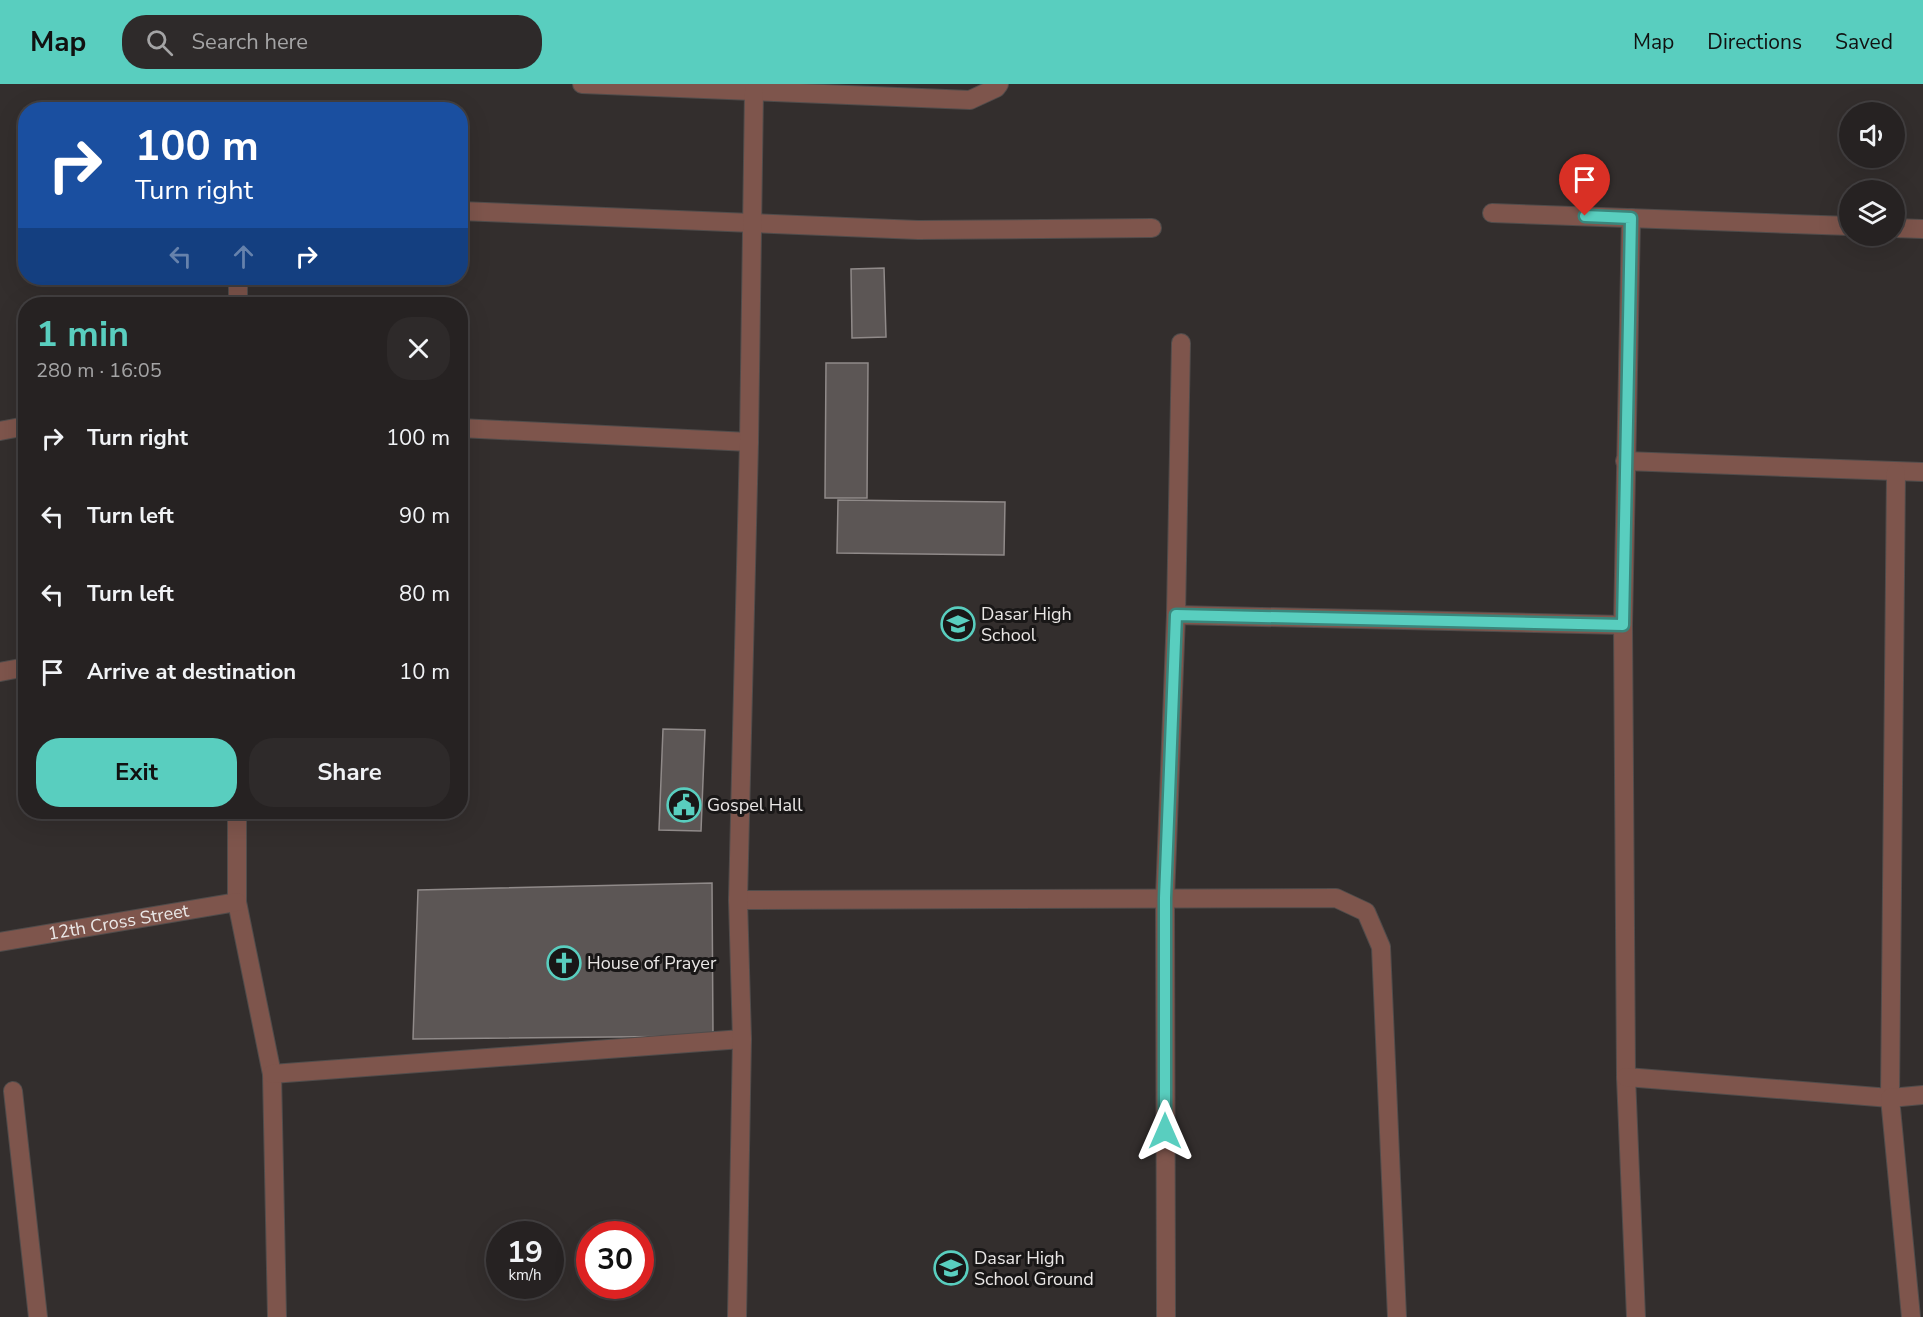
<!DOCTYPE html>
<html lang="en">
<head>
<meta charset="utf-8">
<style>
  :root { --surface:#262222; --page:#2e2a2a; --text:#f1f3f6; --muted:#a4a4a5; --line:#423f40; --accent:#59cebf }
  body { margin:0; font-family:"Nunito Sans",sans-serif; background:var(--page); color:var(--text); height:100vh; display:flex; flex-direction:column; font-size:22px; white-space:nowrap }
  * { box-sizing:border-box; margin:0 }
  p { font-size:20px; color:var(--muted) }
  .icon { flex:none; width:33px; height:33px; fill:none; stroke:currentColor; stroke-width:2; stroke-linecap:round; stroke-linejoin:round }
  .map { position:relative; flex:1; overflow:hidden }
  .panel { position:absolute; left:18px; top:213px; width:450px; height:522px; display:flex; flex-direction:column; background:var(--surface); border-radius:24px; box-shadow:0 6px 24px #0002,0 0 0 2px var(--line) }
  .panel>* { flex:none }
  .banner { position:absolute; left:18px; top:18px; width:450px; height:183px; border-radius:24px; box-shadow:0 6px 24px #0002,0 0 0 2px var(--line); background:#1a4fa0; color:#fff; overflow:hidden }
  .buttons { position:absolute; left:1839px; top:18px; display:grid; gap:12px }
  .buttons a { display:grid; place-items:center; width:66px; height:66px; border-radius:50%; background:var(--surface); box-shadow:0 6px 24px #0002,0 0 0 2px var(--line); font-size:30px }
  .speed { position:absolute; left:486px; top:1137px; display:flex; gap:12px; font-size:30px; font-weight:700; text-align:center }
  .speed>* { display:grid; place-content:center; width:78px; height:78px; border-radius:50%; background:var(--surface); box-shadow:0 6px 24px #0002,0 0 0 2px var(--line); line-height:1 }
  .speed small { font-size:15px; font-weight:400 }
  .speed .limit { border:9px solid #d22; background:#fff; color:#111 }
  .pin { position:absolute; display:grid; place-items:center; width:51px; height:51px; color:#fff; margin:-62px -26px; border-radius:50% 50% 50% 0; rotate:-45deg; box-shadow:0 0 6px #0007 }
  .pin .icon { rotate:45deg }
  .me { position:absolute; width:66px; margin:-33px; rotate:0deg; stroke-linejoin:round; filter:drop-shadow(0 0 4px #0008) }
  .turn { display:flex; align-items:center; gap:21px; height:126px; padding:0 18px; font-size:27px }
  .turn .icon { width:78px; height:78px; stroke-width:2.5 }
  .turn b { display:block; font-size:42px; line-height:51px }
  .lanes { display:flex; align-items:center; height:57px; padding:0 18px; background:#0003; justify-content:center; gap:30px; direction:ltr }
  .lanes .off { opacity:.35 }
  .round { display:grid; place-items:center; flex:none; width:63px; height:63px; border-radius:24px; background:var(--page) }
  .summary { display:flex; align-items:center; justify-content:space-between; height:102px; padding:0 18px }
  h1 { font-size:36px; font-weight:700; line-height:45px; color:var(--accent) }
  .cta { display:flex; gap:12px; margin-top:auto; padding:12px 18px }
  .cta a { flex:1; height:69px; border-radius:24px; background:var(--accent); color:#111; font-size:24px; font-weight:700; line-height:69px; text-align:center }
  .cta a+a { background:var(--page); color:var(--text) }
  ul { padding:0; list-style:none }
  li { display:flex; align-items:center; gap:18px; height:78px; padding:0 18px }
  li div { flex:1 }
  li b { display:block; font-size:22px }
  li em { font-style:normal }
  header { display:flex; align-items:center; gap:36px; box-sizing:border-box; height:84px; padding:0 30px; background:var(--accent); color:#111 }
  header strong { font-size:28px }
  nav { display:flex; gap:33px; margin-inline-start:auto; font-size:21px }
  .search { width:420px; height:54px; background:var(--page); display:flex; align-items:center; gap:15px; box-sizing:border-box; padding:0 21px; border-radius:24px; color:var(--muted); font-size:22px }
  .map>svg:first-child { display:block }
  .building { fill:#5c5655; stroke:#908a89; stroke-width:1.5 }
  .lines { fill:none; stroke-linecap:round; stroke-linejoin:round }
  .minor-casing { stroke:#504c4b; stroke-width:20 }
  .minor { stroke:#7e554c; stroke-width:18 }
  .route-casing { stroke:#3a867c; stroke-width:15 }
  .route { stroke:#59cebf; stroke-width:10 }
  .labels { text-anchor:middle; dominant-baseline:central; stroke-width:6; stroke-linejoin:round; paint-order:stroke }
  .poi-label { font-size:18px; fill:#eae7e6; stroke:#191717; text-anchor:start }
  .street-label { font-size:18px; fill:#eae7e6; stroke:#191717 }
</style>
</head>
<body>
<header>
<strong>Map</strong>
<div class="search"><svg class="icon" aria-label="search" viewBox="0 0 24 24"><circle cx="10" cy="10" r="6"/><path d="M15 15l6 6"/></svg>Search here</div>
<nav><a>Map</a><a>Directions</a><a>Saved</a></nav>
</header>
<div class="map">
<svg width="1923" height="1233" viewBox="0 0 1923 1233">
  <rect width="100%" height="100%" fill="#332e2d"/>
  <g class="building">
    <polygon points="884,184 886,253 852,254 851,185"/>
    <polygon points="826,279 868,279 867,414 825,414"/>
    <polygon points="838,416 1005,418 1004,471 837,469"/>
    <polygon points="663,645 705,646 701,747 659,746"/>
    <polygon points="712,799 713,952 413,955 418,806"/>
  </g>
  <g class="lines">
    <defs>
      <g id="minor">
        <polyline points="582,0 970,16 996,4 999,0"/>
        <polyline points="460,127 918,146 1152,144"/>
        <polyline points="1492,129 1850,142"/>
        <polyline points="1631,134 1623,541 1626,993 1636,1233"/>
        <polyline points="1894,144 1923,145"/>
        <polyline points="238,220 238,194"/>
        <polyline points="460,344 749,358"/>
        <polyline points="0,347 26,342"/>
        <polyline points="1625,377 1923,388"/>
        <polyline points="1176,531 1623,541"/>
        <polyline points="0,588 26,583"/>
        <polyline points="237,728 237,818 272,990 277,1233"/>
        <polyline points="738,816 1336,814 1366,828 1381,863 1397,1233"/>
        <path id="s1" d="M0 858 237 818"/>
        <polyline points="272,990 742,955"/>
        <polyline points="1626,993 1890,1014 1896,388"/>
        <polyline points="13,1007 38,1233"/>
        <polyline points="737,1233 742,955 738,816 749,358 754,7"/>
        <polyline points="1166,1233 1165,814 1176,531 1181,259"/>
        <polyline points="1911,1233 1890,1014 1923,1011"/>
      </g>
    </defs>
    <use href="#minor" class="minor-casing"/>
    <use href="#minor" class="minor"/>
  </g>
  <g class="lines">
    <defs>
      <polyline id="route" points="1165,1047 1165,814 1176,531 1623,541 1631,134 1585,132"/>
    </defs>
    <use href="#route" class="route-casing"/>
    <use href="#route" class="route"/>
  </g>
  <defs>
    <symbol id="school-ring" viewBox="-11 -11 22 22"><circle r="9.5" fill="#191717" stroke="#59cebf" stroke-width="1.5"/><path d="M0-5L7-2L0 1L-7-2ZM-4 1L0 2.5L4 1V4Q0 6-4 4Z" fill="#59cebf"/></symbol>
    <symbol id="civic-ring" viewBox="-11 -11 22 22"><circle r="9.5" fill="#191717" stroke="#59cebf" stroke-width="1.5"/><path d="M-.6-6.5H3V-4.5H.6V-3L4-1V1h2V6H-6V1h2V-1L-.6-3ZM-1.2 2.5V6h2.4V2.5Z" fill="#59cebf"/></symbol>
    <symbol id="church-ring" viewBox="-11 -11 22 22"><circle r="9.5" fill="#191717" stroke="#59cebf" stroke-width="1.5"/><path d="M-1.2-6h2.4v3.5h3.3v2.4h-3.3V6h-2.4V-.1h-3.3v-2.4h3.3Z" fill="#59cebf"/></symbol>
  </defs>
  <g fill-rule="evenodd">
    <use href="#school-ring" x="939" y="521" width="38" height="38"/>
    <use href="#civic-ring" x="665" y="702" width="38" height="38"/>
    <use href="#church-ring" x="545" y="860" width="38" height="38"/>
    <use href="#school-ring" x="932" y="1165" width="38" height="38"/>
  </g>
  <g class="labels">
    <g class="poi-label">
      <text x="981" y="530">Dasar High<tspan x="981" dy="21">School</tspan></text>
      <text x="707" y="721">Gospel Hall</text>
      <text x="587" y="879">House of Prayer</text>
      <text x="974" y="1174">Dasar High<tspan x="974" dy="21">School Ground</tspan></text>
    </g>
    <g class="street-label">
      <text stroke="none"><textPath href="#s1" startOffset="120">12th Cross Street</textPath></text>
    </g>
  </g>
</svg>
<div class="buttons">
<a><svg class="icon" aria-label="sound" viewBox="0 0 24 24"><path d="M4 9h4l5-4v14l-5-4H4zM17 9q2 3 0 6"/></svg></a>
<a><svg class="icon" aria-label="layers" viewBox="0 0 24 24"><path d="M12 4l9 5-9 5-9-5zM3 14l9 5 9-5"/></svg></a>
</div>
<div class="speed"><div>19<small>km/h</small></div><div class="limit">30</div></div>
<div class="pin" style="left:1585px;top:132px;background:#d93025"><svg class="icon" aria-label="arrive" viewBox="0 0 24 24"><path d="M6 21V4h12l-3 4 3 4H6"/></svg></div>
<svg class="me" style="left:1165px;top:1047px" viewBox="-20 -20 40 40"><path d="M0-17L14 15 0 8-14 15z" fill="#59cebf" stroke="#fff" stroke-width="4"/></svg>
<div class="banner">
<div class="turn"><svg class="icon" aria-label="right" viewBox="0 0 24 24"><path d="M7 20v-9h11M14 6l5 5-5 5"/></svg><div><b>100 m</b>Turn right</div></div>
<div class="lanes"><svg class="icon off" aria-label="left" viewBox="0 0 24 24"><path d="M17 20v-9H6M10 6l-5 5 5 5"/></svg><svg class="icon off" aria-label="ahead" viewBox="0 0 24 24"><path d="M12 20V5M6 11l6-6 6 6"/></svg><svg class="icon" aria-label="right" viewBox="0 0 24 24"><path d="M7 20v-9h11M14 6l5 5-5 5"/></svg></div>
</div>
<section class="panel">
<div class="summary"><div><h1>1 min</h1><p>280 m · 16:05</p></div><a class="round"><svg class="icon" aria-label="close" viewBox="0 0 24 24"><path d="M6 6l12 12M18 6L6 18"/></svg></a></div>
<ul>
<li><svg class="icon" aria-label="right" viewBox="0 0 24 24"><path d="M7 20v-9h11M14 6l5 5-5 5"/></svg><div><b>Turn right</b></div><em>100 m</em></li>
<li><svg class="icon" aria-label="left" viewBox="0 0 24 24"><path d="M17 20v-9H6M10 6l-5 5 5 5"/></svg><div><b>Turn left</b></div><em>90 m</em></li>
<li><svg class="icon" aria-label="left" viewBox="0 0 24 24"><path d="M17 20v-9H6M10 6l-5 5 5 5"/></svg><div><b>Turn left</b></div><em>80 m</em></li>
<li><svg class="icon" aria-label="arrive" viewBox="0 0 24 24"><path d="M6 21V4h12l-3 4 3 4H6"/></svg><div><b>Arrive at destination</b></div><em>10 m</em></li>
</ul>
<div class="cta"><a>Exit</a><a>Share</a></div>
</section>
</div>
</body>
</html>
